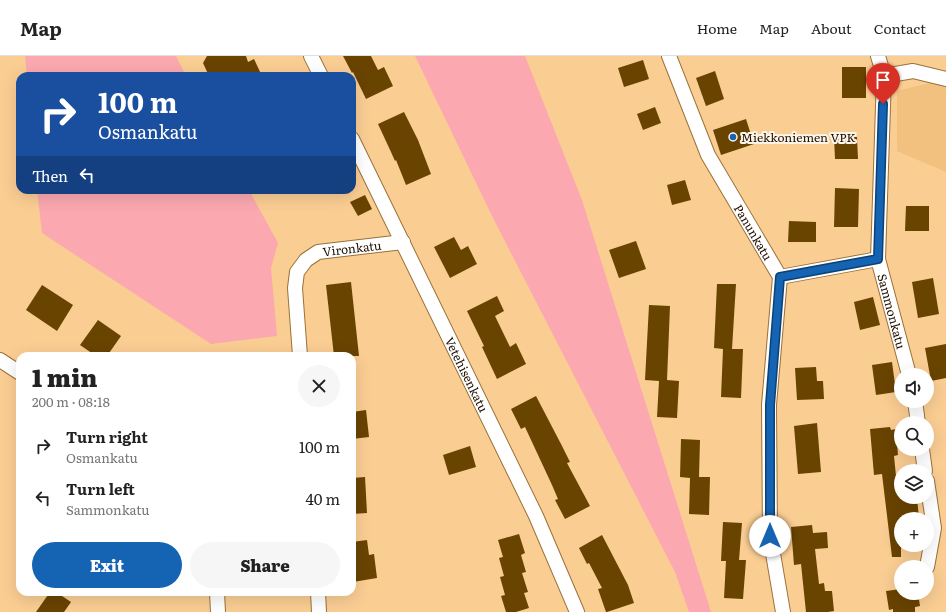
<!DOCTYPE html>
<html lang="en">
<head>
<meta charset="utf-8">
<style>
  :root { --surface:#fff; --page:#f6f6f6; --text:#222; --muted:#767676; --line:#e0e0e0; --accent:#1464b3 }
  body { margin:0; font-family:Literata,serif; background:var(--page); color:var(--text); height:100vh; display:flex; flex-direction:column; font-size:15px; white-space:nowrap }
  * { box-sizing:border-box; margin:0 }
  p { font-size:13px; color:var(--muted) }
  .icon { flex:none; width:22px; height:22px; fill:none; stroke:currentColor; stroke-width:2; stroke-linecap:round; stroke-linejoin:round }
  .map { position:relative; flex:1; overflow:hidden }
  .details { position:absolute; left:16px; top:296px; width:340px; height:244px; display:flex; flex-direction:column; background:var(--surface); border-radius:12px; box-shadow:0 4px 16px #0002 }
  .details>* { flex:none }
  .banner { position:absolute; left:16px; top:16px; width:340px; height:122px; border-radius:12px; box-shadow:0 4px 16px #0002; background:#1a4fa0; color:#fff; overflow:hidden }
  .controls { position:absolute; left:894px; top:312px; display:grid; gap:8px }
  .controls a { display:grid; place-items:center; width:40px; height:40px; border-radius:50%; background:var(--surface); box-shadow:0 4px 16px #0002; font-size:20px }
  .pin { position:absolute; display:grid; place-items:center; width:34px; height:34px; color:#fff; margin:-41px -17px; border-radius:50% 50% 50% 0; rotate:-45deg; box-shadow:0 0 4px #0007 }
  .pin .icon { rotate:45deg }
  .me { position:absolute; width:44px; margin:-22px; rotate:0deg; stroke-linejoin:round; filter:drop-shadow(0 0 3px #0008) }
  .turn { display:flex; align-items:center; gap:14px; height:84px; padding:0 16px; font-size:18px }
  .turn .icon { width:52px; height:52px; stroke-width:2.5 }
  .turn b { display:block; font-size:28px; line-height:34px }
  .then { display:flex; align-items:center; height:38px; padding:0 16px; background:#0003; gap:8px; font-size:15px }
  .round { display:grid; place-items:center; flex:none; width:42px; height:42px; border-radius:21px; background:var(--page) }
  .head { display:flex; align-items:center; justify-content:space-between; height:68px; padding:0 16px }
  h1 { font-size:24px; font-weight:800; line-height:30px }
  .action { display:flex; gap:8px; margin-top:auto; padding:8px 16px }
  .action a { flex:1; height:46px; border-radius:24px; background:var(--accent); color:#fff; font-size:16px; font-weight:800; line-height:46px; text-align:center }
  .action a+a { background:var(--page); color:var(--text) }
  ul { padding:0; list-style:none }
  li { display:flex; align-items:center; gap:12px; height:52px; padding:0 16px }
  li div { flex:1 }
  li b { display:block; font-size:15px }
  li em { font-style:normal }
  header { display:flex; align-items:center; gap:24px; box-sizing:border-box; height:56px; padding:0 20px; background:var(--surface); border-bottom:1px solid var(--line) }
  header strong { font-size:19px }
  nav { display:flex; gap:22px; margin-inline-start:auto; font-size:14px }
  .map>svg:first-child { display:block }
  .built { fill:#f2c07f }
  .green { fill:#fba8b0 }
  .building { fill:#694300 }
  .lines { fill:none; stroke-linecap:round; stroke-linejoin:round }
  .minor-casing { stroke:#9a7139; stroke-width:16 }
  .minor { stroke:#fff; stroke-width:14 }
  .route-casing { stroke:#0d4174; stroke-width:10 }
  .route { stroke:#1464b3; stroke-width:7 }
  .poi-dot { fill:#1464b3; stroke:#fef5ea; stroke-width:1.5 }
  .labels { text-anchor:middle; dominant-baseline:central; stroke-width:4; stroke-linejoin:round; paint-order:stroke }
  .poi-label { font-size:12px; fill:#1f1000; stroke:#fef5ea; text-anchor:start }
  .street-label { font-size:12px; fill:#1f1000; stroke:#fef5ea }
</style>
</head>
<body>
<header>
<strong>Map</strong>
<nav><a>Home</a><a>Map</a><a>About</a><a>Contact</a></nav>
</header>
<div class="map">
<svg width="946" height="556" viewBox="0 0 946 556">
  <rect width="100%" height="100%" fill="#facd93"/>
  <polygon class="built" points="946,23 946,116 897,95 897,35"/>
  <g class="green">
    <polygon points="25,0 176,0 186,20 27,20"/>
    <polygon points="415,0 525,0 582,144 711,556 689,556 675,516 493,162"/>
    <polygon points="37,134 249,134 278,187 271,212 277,280 211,288 42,177"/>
  </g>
  <g class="building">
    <polygon points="207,0 246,0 248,6 254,3 262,20 209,20 203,7"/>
    <polygon points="343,0 371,0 378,14 384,11 393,30 366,43 353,16 352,17"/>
    <polygon points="643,4 649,23 624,31 618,12"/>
    <rect x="842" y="11" width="24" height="31"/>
    <polygon points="715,15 724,43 706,50 696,22"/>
    <polygon points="655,51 661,67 643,74 637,58"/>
    <polygon points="404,56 418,84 431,118 406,129 396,104 395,105 391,96 378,68"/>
    <polygon points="746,63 754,88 721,99 713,74"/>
    <polygon points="834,81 857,81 858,103 835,103"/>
    <polygon points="685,124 691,144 672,149 667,129"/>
    <polygon points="835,132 859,133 858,171 834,171"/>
    <polygon points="365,139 372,153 358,160 350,146"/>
    <polygon points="906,150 929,150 929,175 905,175"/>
    <polygon points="789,165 816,166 816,186 788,186"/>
    <polygon points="454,181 461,194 468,190 477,208 450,222 434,191"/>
    <polygon points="636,185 646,213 619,222 609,194"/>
    <polygon points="933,222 939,258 918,262 912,226"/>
    <polygon points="351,226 359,300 334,300 326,229"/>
    <polygon points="717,228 736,228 732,293 743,293 741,342 721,341 723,293 714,292"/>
    <polygon points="42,229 73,249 57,275 26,254"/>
    <polygon points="497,240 504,255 495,260 510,291 516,287 526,308 497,323 482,291 484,290 467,255"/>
    <polygon points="873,241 880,269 860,274 854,246"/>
    <polygon points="649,249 670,250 667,324 679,325 677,362 657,361 659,325 645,324"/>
    <polygon points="98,264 121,280 107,300 96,300 80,289"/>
    <polygon points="946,288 946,322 931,325 925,292"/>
    <polygon points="892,306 896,336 876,339 872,309"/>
    <polygon points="816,311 817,325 823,325 824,343 797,344 795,312"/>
    <polygon points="536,340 561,388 570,406 567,407 590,450 565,463 555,444 558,443 552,429 525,371 521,373 511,353"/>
    <polygon points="366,354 369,381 352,383 352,356"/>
    <polygon points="817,367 821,416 798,418 794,370"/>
    <polygon points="890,371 891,374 896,373 898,399 894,400 898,440 917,441 919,463 901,463 901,501 892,501 882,418 874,419 870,373"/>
    <polygon points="681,383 700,384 699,421 710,421 709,459 689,458 690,422 680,421"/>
    <polygon points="470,390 476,411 449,419 443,399"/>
    <polygon points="365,421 367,457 352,458 352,422"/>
    <polygon points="723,466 742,467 739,504 746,504 743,543 724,542 726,505 721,505"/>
    <polygon points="812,469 813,477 827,476 828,492 815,493 819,528 824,527 825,535 832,535 834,555 828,556 806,556 801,508 794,509 791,471"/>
    <polygon points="519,478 525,497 521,499 526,516 522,517 528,536 524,537 529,552 516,556 506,556 501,540 505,539 500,521 504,520 499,502 503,501 498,484"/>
    <polygon points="602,479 628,529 634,547 607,556 606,556 598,533 602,532 589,507 587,508 579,492"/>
    <polygon points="367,484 369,499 374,498 377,522 353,526 352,518 352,486"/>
    <polygon points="901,533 901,537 918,537 920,550 915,551 915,556 893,556 893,553 889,554 886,535"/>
    <polygon points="50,536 56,536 71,546 64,556 36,556"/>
  </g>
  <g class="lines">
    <defs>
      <g id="minor">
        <polyline points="311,0 321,20"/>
        <path id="s1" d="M669 0 708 99 780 221 769 349 770 480 783 556"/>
        <path id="s2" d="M878 0 884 20 878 203 909 319"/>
        <polyline points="884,20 913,15 946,23"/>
        <path id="s3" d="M352 83 536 460 577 556"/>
        <polyline points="780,221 878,203"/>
        <path id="s4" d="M300 300 295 232 297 216 306 204 318 196 403 186"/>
        <polyline points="0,304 20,317"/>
        <polyline points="915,345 918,367"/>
        <polyline points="922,393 925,415"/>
        <polyline points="927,511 934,472 927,425"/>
        <polyline points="217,536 218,556"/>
        <polyline points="318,536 319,556"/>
      </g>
    </defs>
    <use href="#minor" class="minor-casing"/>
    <use href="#minor" class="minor"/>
  </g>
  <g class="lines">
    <defs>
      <polyline id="route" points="770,480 770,349 780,221 878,203 883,48"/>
    </defs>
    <use href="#route" class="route-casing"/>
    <use href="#route" class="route"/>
  </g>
  <circle class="poi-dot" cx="733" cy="81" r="4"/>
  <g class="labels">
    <g class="poi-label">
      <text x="741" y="81">Miekkoniemen VPK</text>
    </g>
    <g class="street-label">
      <text stroke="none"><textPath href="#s1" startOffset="196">Panunkatu</textPath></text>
      <text stroke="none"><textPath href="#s4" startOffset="148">Vironkatu</textPath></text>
      <text stroke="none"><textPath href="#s2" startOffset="258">Sammonkatu</textPath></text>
      <text stroke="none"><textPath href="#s3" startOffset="262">Vetehisenkatu</textPath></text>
    </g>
  </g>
</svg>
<div class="controls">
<a><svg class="icon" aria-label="sound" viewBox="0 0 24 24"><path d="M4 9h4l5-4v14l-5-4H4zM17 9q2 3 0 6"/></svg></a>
<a><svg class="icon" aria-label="search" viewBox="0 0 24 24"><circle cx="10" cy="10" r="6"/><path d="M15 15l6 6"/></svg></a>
<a><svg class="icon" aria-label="layers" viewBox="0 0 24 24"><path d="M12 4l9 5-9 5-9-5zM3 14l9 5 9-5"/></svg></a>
<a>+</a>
<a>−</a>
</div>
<div class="pin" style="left:883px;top:48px;background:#d93025"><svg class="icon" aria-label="arrive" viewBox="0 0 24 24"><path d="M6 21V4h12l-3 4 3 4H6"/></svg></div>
<svg class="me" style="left:770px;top:480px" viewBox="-20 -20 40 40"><circle r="19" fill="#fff"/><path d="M0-13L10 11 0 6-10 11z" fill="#1464b3"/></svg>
<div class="banner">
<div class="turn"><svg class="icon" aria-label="right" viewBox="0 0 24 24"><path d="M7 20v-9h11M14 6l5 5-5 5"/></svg><div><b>100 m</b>Osmankatu</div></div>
<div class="then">Then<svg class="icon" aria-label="left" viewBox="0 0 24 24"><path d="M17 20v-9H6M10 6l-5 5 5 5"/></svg></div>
</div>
<section class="details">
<div class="head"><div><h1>1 min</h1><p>200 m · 08:18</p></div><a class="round"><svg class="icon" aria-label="close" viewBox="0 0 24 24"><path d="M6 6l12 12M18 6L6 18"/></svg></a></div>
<ul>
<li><svg class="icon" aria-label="right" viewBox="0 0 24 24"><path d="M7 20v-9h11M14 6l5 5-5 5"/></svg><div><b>Turn right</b><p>Osmankatu</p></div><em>100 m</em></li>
<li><svg class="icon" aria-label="left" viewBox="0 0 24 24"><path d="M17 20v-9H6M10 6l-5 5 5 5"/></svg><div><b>Turn left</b><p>Sammonkatu</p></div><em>40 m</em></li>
</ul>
<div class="action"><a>Exit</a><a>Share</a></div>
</section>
</div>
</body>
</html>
